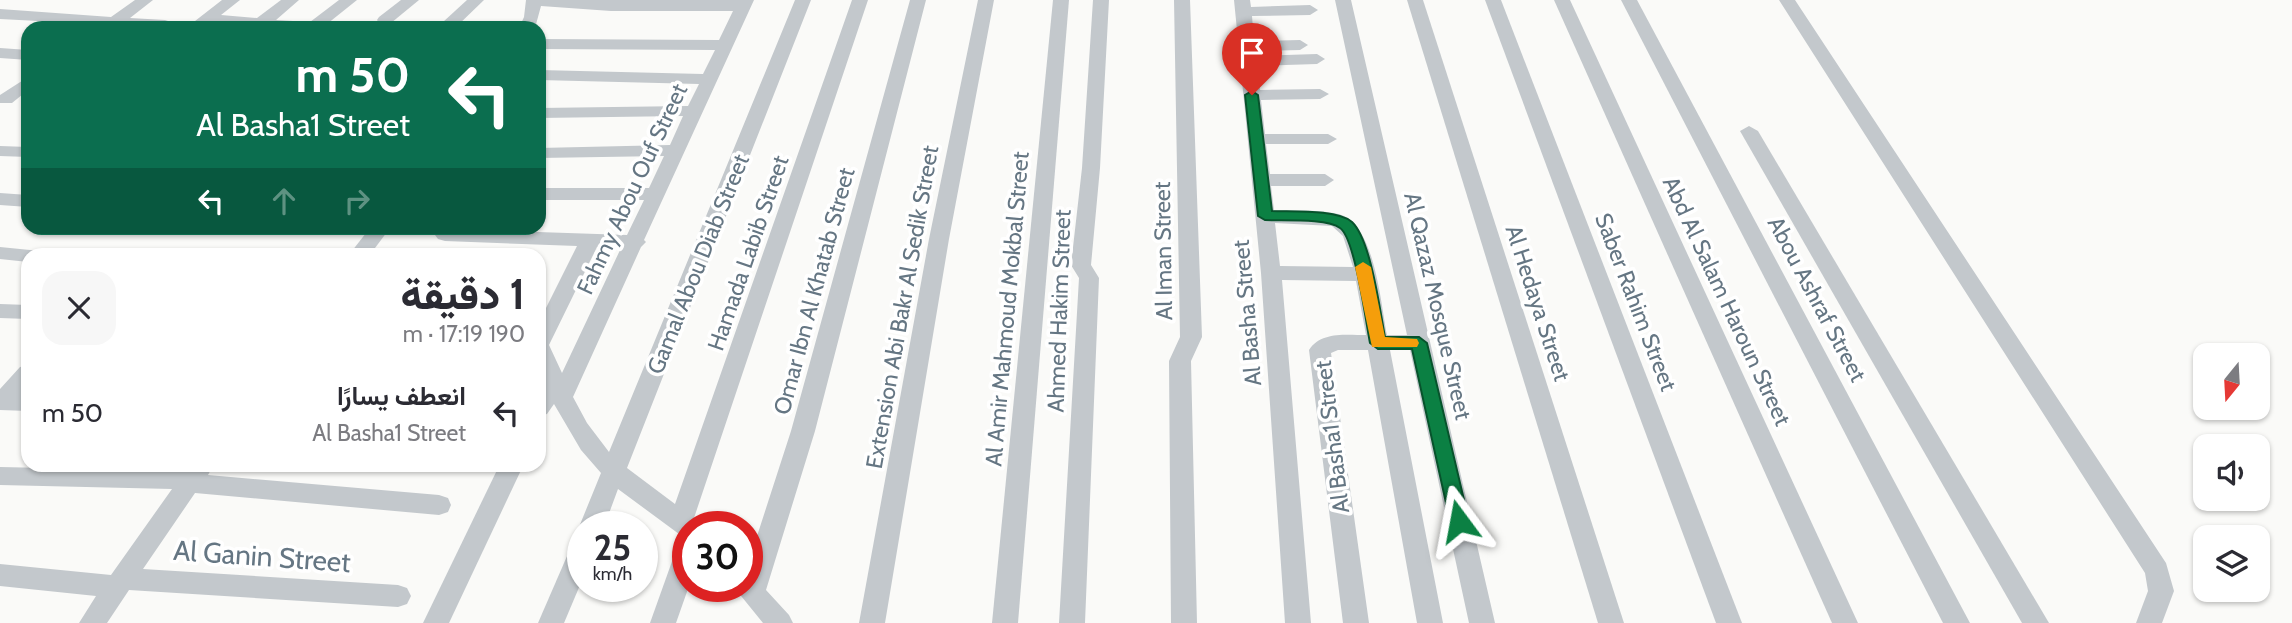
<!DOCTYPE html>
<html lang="ar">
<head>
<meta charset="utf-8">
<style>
  :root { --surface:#fff; --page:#f7f7f7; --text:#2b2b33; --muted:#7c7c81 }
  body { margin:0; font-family:Cabin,Vazirmatn,sans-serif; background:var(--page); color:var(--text); direction:rtl; height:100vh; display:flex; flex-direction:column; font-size:26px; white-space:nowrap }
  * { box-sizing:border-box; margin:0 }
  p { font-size:23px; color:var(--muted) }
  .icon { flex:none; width:38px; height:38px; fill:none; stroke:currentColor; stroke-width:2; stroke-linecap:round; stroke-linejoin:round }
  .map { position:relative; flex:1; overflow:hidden; direction:ltr }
  .details { position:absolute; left:21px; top:248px; width:525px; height:224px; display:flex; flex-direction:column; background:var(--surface); border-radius:21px; box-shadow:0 2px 5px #0004; direction:rtl }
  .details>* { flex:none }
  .top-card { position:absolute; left:21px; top:21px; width:525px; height:214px; border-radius:21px; box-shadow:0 2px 5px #0004; direction:rtl; background:#0b6e4f; color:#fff; overflow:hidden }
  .needle { width:46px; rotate:198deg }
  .controls { position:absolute; left:2193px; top:343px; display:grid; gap:14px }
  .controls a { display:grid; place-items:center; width:77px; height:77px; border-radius:14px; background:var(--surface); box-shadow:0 2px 5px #0004; font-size:35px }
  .speed { position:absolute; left:567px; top:511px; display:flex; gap:14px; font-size:35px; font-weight:700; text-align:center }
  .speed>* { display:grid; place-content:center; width:91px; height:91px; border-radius:50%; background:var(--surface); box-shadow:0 2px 5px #0004; line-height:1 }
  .speed small { font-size:18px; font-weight:400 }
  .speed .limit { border:10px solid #d22; background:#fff; color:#111 }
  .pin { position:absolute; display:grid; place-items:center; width:60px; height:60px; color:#fff; margin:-72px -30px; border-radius:50% 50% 50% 0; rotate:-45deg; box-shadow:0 0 7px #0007 }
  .pin .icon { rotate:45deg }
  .me { position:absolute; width:77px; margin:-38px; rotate:347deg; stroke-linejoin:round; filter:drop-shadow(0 0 5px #0008) }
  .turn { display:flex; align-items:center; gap:24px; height:147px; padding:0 21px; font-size:32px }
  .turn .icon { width:91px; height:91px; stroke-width:2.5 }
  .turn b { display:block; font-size:49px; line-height:60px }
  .lanes { display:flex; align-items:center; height:66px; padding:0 21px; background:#0003; justify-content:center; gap:35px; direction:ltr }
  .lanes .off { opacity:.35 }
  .round { display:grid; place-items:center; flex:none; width:74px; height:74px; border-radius:21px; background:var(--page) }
  .head { display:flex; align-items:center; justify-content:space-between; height:119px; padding:0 21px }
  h1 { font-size:42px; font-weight:800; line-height:52px }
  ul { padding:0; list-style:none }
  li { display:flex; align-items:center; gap:21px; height:91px; padding:0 21px }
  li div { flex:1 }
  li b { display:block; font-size:26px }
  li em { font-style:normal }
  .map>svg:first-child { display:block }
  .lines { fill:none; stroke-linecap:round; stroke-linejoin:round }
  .minor { fill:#c3c8cc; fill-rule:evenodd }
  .route { fill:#0b8043; stroke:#07532c; stroke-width:2 }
  .slow { fill:#f59e0b }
  .labels { text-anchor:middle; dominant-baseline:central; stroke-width:7; stroke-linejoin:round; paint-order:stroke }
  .street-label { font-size:23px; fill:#657683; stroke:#fff }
  .near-street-label { font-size:28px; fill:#657683; stroke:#fff }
</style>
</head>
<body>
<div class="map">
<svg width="2292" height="623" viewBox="0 0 2292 623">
  <rect width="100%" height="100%" fill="#fafaf8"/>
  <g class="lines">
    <g class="minor">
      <polygon points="135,0 153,0 130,18 165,20 171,22 173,25 171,28 0,19 0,9 111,17"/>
      <polygon points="222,0 240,0 221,15 257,18 281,0 299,0 276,20 310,22 339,0 357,0 327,24 331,28 249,28 210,24 204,28 186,28"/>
      <polygon points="401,0 419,0 391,23 379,23 377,20 379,17"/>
      <polygon points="467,0 484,0 455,28 443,28 441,25 443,22"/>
      <path d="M526 0H754L644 240 646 242 641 247 573 397 587 423 609 452 795 0H811L627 468 675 504 852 0H868L694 518 700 527H688V537L679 534 618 489 604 527H583V534L579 527 601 473 581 450 554 404 547 414 539 416V384L542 378 539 371V322L577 246 445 241 438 239 435 235 438 231 445 229 627 235 644 200H539V188H649L664 156 539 158V148L670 145 683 116 539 118V108L688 106 699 84 539 80V70L703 74 715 50 539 49V39L719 40 733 11H611L541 6 535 28H519L524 17ZM597 247 621 248 562 373 549 345Z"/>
      <polygon points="910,0 926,0 815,431 766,590 789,615 793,623 763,623 733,586 747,586 747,567 791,431"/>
      <polygon points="978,0 994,0 949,239 885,623 859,623 929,239"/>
      <polygon points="1053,0 1069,0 1018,623 992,623"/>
      <polygon points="1093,0 1109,0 1100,168 1091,265 1099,278 1085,623 1059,623 1079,278 1071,265 1082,168"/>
      <polygon points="1174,0 1190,0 1202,337 1191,361 1197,623 1171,623 1169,361 1180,337"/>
      <path d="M1234 0H1250L1251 7 1310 5 1318 10 1310 15 1252 16 1254 41 1300 40 1308 45 1300 50 1256 51V56L1317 54 1325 59 1317 64 1257 66 1260 90 1320 89 1329 94 1320 99 1261 100 1265 134H1328L1337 139 1328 144H1266L1270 174H1325L1334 180 1325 186H1271L1274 210C1292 211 1328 209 1344 216 1375 230 1381 305 1387 335H1407L1335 0H1351L1495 623H1469L1410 350H1390L1443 623H1417L1368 350H1338L1331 353 1369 623H1343L1309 350C1321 331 1347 335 1366 335L1356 281 1282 280 1311 623H1285L1261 273ZM1275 223 1332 226 1343 236 1353 267 1280 266Z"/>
      <polygon points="1407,0 1423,0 1624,623 1598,623"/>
      <polygon points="1485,0 1501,0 1742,623 1716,623"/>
      <polygon points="1554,0 1570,0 1858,623 1832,623"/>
      <polygon points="1621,0 1637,0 1970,623 1943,623"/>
      <polygon points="1779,0 1795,0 2166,563 2174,591 2162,623 2136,623 2148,591 2145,573"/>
      <polygon points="0,48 28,50 28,60 0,58"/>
      <polygon points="28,77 28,90 12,103 0,103 0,95"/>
      <polygon points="1749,126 1758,131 2049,623 2022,623 1740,131"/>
      <polygon points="0,146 28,147 28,157 0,156"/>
      <polygon points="0,193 28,195 28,207 0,205"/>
      <polygon points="370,228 390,228 369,256 348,256"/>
      <polygon points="0,247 40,251 43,256 28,256 28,262 0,259"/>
      <polygon points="0,304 28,305 28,319 0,318"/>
      <polygon points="28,365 28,387 21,394 28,395 28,411 0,410 0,389 20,367"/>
      <polygon points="188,466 213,466 208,475 439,495 448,498 451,505 448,512 439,515 195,493 143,569 398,585 407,588 411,596 407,604 398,607 129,590 107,623 79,623 96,596 0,586 0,564 111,575 172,489 0,485 0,467 185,471"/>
      <polygon points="499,466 523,466 449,623 423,623"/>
      <polygon points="583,537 583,578 564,623 538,623 574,540"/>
      <polygon points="688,543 689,586 676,623 650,623 675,553 679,546"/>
    </g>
  </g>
  <path class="route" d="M1252 91 1258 95 1272 211C1291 212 1337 209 1352 222 1371 240 1380 311 1385 337H1419L1427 343 1469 521 1466 527 1459 529 1453 527 1450 521 1412 349H1378L1370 343C1366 323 1355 238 1340 228 1327 218 1282 221 1265 220L1258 216 1245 95Z"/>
  <polygon class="slow" points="1363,262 1371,267 1385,337 1417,339 1419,343 1417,347 1372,347 1355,267"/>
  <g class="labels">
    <g class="street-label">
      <text transform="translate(632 189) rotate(-65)">Fahmy Abou Ouf Street</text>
      <text transform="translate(1163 251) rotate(-91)">Al Iman Street</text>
      <text transform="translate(748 253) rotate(-71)">Hamada Labib Street</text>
      <text transform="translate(698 264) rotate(-68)">Gamal Abou Diab Street</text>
      <text transform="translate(814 291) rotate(-75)">Omar Ibn Al Khatab Street</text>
      <text transform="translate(1817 299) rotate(62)">Abou Ashraf Street</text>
      <text transform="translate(1727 301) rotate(65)">Abd Al Salam Haroun Street</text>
      <text transform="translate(1636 302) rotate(69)">Saber Rahim Street</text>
      <text transform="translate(1538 303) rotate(72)">Al Hedaya Street</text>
      <text transform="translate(1438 306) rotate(77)">Al Qazaz Mosque Street</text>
      <text transform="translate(902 307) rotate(-80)">Extension Abi Bakr Al Sedik Street</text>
      <text transform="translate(1007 309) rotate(-85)">Al Amir Mahmoud Mokbal Street</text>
      <text transform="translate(1059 311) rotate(-88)">Ahmed Hakim Street</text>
      <text transform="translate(1247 313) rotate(-95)">Al Basha Street</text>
      <text transform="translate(1332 437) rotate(-97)">Al Basha1 Street</text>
    </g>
    <g class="near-street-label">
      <text transform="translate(262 556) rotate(4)">Al Ganin Street</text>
    </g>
  </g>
</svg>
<div class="controls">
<a><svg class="needle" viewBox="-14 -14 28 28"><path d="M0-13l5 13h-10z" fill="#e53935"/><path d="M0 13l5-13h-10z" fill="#7c7c81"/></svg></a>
<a><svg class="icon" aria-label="sound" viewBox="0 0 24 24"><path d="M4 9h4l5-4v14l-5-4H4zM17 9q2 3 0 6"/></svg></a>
<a><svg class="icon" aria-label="layers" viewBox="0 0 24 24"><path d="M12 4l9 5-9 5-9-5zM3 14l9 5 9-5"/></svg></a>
</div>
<div class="speed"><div>25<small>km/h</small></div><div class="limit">30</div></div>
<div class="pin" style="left:1252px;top:95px;background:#d93025"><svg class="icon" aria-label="arrive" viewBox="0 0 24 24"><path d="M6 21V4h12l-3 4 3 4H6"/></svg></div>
<svg class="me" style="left:1459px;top:521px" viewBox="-20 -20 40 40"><path d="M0-17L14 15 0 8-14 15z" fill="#0b8043" stroke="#fff" stroke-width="4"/></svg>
<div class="top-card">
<div class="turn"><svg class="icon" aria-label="left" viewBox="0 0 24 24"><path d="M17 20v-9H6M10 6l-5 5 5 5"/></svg><div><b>50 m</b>Al Basha1 Street</div></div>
<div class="lanes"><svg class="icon" aria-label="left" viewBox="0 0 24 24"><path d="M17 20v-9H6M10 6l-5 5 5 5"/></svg><svg class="icon off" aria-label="ahead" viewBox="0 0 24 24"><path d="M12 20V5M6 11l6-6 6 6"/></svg><svg class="icon off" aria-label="right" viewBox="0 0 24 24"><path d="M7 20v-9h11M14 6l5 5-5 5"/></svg></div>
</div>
<section class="details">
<div class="head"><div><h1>1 دقيقة</h1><p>190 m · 17:19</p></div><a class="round"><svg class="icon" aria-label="close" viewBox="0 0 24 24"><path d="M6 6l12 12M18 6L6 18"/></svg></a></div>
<ul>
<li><svg class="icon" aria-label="left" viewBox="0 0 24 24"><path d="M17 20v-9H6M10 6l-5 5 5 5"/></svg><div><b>انعطف يسارًا</b><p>Al Basha1 Street</p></div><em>50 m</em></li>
</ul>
</section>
</div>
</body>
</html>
